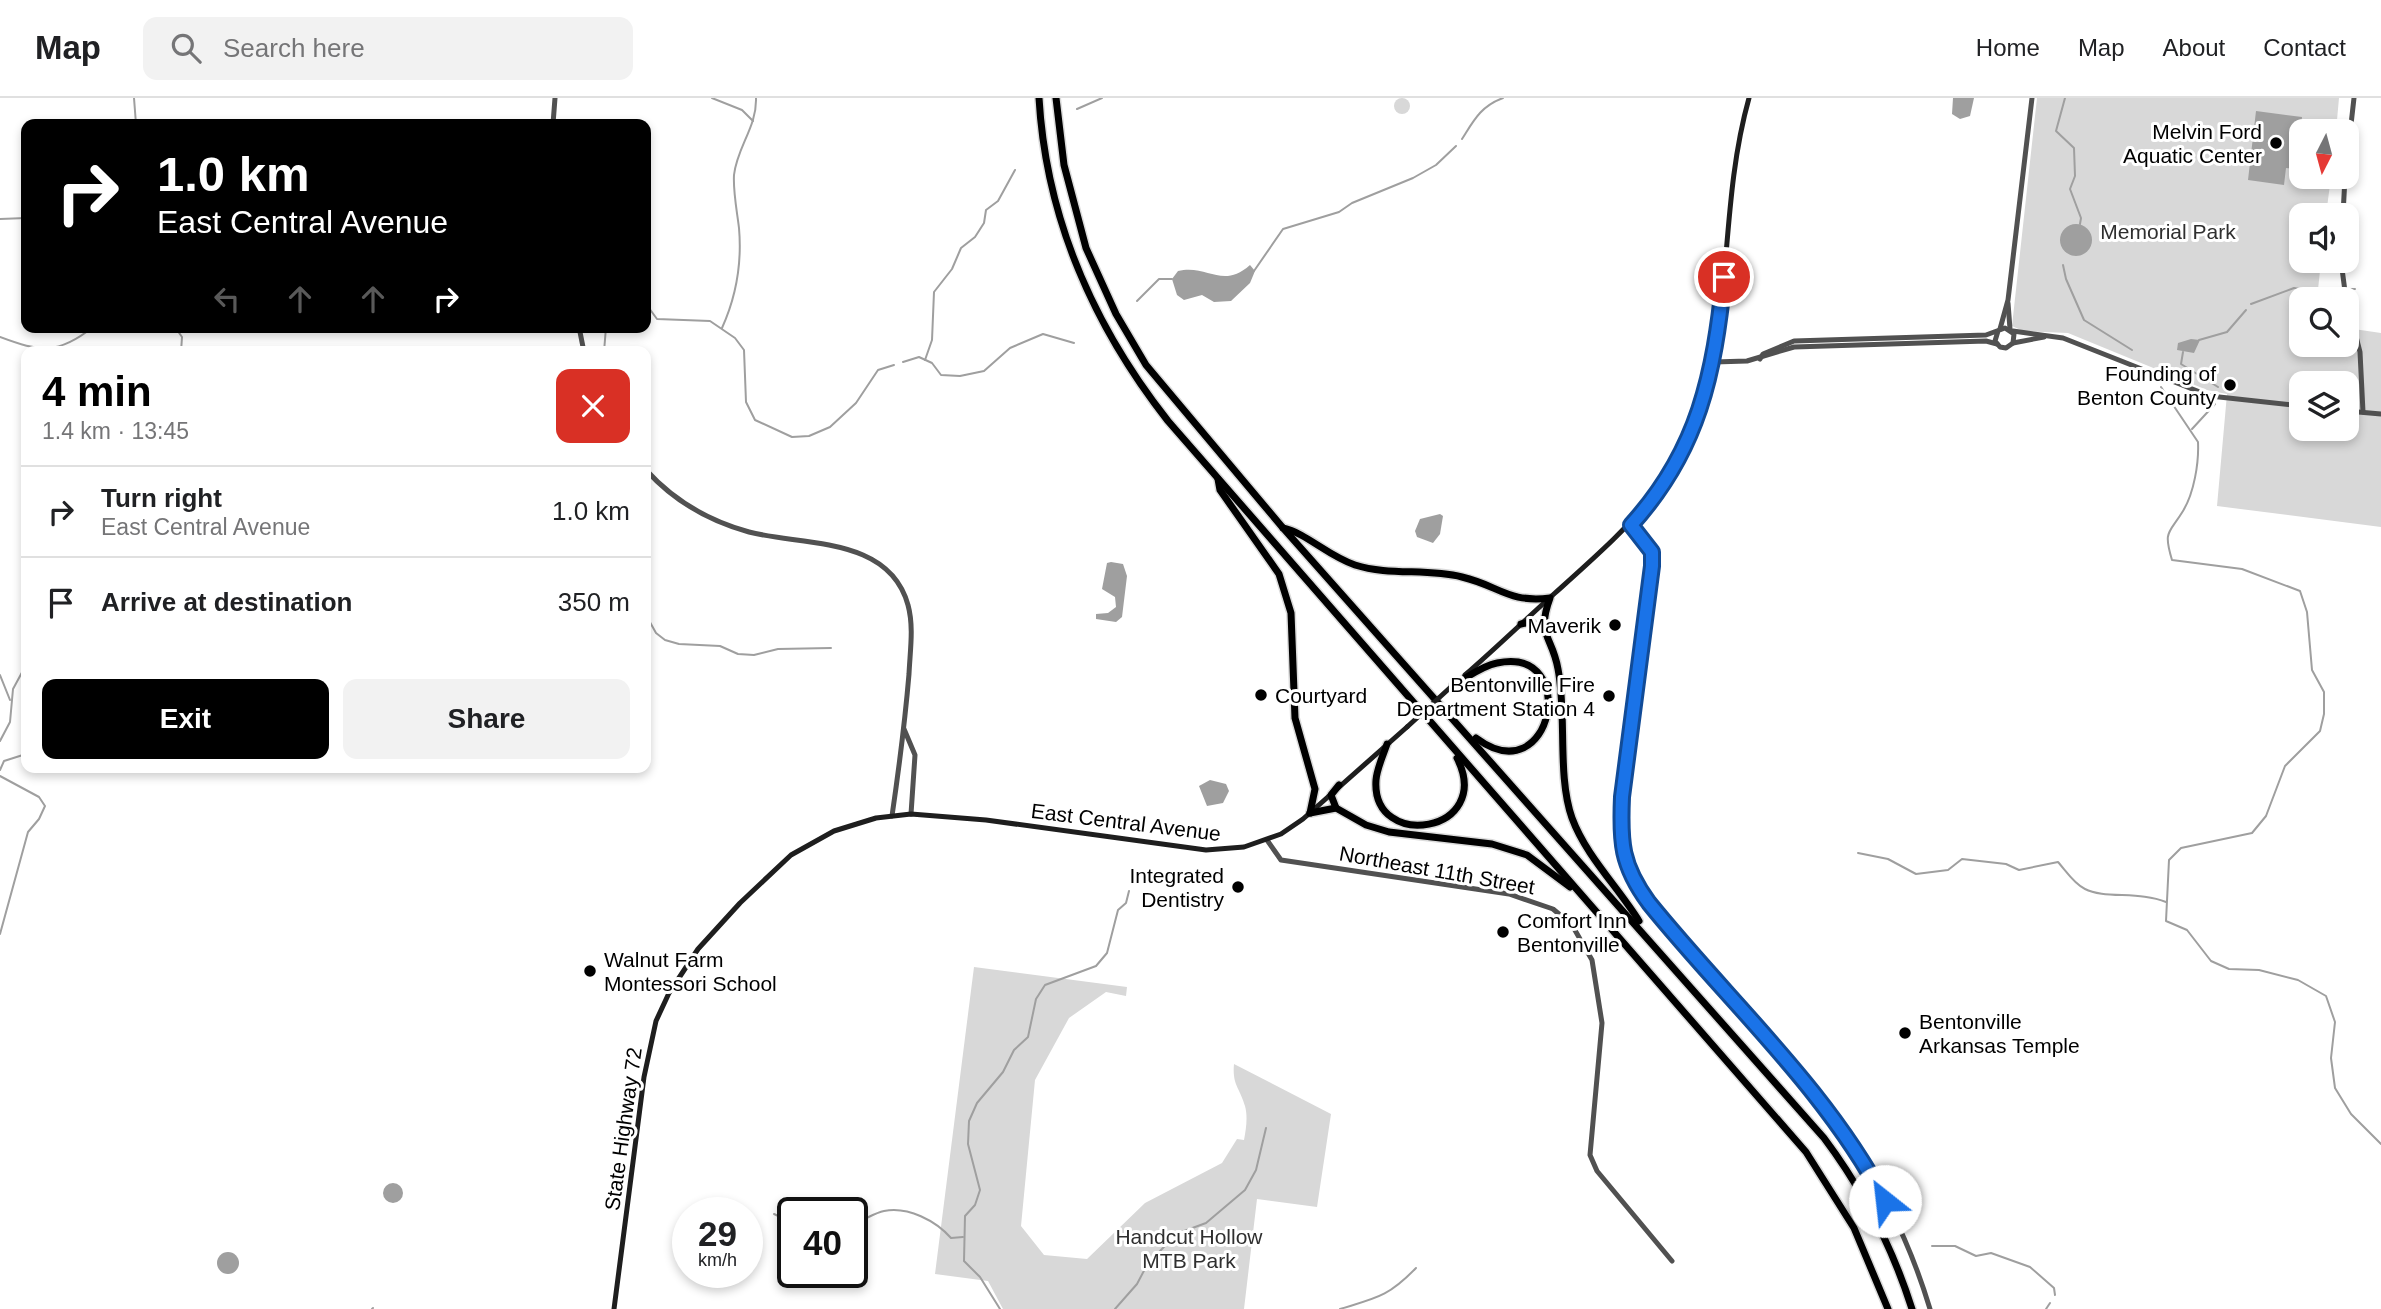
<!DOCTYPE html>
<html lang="en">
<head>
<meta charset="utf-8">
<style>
  :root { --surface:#fff; --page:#f2f2f2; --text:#202124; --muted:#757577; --line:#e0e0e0; --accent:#000 }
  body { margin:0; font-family:Arial,sans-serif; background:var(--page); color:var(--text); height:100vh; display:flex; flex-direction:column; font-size:26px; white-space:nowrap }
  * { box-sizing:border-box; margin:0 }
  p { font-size:23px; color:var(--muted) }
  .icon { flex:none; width:38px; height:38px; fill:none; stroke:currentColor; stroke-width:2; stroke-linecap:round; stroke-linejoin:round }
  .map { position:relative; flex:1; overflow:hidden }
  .details { position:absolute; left:21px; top:248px; width:630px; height:427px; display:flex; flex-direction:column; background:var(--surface); border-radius:14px; box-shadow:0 4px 10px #0003 }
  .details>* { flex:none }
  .top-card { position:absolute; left:21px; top:21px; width:630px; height:214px; border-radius:14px; box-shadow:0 4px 10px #0003; background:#000; color:#fff; overflow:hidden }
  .needle { width:46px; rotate:186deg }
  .fabs { position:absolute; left:2289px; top:21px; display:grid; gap:14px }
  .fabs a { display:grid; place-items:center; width:70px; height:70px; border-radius:14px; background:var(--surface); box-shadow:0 4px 10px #0003; font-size:35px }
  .speed { position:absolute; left:672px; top:1099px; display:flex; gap:14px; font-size:35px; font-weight:700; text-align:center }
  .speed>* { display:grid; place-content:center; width:91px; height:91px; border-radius:50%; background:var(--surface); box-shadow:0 4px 10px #0003; line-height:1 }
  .speed small { font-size:18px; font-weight:400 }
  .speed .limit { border:4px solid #111; border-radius:10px; background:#fff; color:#111 }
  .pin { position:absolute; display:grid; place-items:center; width:60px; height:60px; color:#fff; margin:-30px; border:4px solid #fff; border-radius:50%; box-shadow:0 2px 7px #0007 }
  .me { position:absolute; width:77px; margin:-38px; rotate:331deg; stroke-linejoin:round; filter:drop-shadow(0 0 5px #0008) }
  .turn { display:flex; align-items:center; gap:24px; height:147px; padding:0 21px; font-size:32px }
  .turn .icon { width:91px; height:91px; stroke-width:2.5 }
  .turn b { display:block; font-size:49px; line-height:60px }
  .lanes { display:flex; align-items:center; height:66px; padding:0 21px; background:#0003; justify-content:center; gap:35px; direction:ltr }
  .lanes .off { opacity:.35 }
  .round { display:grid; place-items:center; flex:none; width:74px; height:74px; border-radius:14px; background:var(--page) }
  .overview { display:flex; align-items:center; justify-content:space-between; height:119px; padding:0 21px }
  h1 { font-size:42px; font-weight:700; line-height:52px; color:var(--accent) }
  .primary-button { display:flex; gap:14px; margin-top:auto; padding:14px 21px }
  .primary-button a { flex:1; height:80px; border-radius:14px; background:var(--accent); color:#fff; font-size:28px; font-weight:700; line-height:80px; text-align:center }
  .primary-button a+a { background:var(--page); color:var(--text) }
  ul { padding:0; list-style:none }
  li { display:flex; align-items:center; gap:21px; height:91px; padding:0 21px; border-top:2px solid var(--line) }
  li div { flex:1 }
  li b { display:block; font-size:26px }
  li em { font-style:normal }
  header { display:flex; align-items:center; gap:42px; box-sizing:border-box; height:98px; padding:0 35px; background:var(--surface); border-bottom:2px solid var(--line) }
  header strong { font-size:33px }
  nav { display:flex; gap:38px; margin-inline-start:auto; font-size:24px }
  .search { width:490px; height:63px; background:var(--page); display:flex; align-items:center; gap:18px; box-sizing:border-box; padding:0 24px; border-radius:14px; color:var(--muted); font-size:26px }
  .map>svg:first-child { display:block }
  .green { fill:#d8d8d8; fill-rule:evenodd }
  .water { fill:#9f9f9f }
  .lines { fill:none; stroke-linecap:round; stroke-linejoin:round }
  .stream { stroke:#9f9f9f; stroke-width:2 }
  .motorway-casing { stroke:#dbdbdb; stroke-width:10 }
  .tertiary { stroke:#515151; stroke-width:5 }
  .secondary { stroke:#1e1e1e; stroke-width:5 }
  .motorway { stroke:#000; stroke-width:7 }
  .secondary-bridge { stroke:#1e1e1e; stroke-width:5 }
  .route-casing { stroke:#114b97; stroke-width:18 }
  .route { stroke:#1a73e8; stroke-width:12 }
  .poi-dot { fill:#000; stroke:#fff; stroke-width:2.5 }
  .labels { text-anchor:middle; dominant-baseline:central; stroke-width:6; stroke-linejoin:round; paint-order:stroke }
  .poi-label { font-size:21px; fill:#000; stroke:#fff; text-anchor:end }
  .park-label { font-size:21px; fill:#2f2f2f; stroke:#fff }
  .street-label { font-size:21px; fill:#000; stroke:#fff }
</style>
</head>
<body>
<header>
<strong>Map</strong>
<div class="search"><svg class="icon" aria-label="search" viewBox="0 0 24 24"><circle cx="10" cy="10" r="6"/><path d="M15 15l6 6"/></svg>Search here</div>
<nav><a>Home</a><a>Map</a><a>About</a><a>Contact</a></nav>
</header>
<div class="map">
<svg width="2381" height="1211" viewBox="0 0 2381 1211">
  <rect width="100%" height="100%" fill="#fff"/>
  <g class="green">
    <circle cx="1402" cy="8" r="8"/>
    <path d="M2037 0H2339L2336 33H2301V79H2331L2326 117H2301V163H2321L2317 201H2301V247H2347V230L2381 235V429L2217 408 2227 296 2207 292 2068 235 2023 233 2012 228ZM2301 285H2347V331H2301Z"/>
    <path d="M974 869 1127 889 1126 898 1106 894 1069 920 1035 982 1021 1128 1044 1157 1087 1161 1145 1105 1222 1065 1237 1041 1244 1042C1246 1031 1248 1019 1245 1008 1240 990 1232 987 1234 966L1331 1016 1317 1109 1257 1101 1244 1211H1003L988 1183 935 1176Z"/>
  </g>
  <g class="water">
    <polygon points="1953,0 1974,0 1970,18 1960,21 1952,16"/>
    <polygon points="2256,13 2302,19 2296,71 2286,70 2284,87 2248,82"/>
    <circle cx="2076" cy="142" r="16"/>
    <path d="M1250 167 1255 173 1250 185 1231 203 1214 204 1202 197 1184 202 1177 197 1172 181 1178 173C1208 166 1222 192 1250 167Z"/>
    <polygon points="2191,241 2200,242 2194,255 2177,252 2178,245"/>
    <polygon points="1440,416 1443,418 1440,436 1433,445 1417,439 1415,433 1420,421"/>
    <polygon points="1111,464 1123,466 1127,478 1122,519 1116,524 1096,521 1096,516 1108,515 1116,509 1115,499 1102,491 1107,465"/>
    <polygon points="1210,682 1226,686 1229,693 1223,705 1207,708 1199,688"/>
    <circle cx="393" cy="1095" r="10"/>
    <circle cx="228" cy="1165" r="11"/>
  </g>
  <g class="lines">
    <g class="stream">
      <polyline points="134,0 136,26"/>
      <polyline points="712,0 742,12 753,23"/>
      <polyline points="2065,0 2056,33 2074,50 2075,78 2070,91 2081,120 2080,126"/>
      <polyline points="1077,11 1102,0"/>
      <path d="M1462 41C1474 22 1481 8 1503 0"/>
      <polyline points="0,121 26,120"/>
      <polyline points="2063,167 2066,181 2084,222 2132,252"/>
      <polyline points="1254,173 1283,131 1339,114 1352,105 1413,80 1436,67 1456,48"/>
      <polyline points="2350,191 2355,191"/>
      <polyline points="2317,193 2338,193"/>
      <polyline points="1137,203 1159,181 1172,181"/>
      <polyline points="646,206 657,221 710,223 735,240 744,252 746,304 755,322 792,339 809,338 830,329 856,305 878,272 894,267"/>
      <polyline points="2251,206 2294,190 2310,193"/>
      <polyline points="175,229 182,239 181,254"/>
      <path d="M722 230C736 199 742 165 739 130 737 113 733 94 734 77 737 49 757 29 756 0"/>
      <path d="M0 239C40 254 58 257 93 229"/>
      <polyline points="2199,242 2227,234 2246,212"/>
      <polyline points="604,254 606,229"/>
      <polyline points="2183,254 2181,266 2218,289"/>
      <polyline points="925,262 932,242 934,194 952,171 961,150 975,139 984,125 986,112 998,103 1015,72"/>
      <polyline points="903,264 919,259 932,265 941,277 960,278 984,273 1010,250 1043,236 1074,245"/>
      <path d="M2161 289 2198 344C2199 365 2194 395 2183 413 2169 436 2163 432 2172 462L2242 471 2300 493 2307 514 2312 572 2324 594V616L2320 633 2285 668 2266 718 2252 735 2181 750 2169 762 2166 823 2187 832 2211 863 2229 871 2259 872 2298 882 2326 898 2335 924 2331 960 2335 990 2351 1016 2381 1046"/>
      <polyline points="2192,331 2215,306"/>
      <polyline points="646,517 656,535 665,542 679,546 720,548 738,556 754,557 778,551 831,550"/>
      <polyline points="0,577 10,602"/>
      <polyline points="0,643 10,624 13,591 26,567"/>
      <polyline points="0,672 4,663 26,656"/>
      <polyline points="0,678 39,699 45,708 39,721 28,734 0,836"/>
      <path d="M1858 755 1888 761 1916 776 1948 772 1962 761 2006 766 2019 772 2058 764C2066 773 2074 786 2085 791 2104 801 2140 793 2166 804"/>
      <polyline points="774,1116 793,1125"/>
      <path d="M852 1126C863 1123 874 1115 884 1113 908 1108 936 1123 951 1140L963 1139"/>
      <polyline points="1932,1148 1955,1148 1976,1158 1991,1155 2030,1169 2054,1190 2055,1197"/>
      <polyline points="372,1211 373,1210"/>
      <polyline points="1000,1211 980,1179 964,1163 965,1118 975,1107 980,1092 968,1046 969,1023 977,1005 1003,974 1014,952 1028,939 1036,901 1045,887 1096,868 1107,855 1118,812 1126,805 1129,793"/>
      <polyline points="1115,1211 1137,1186 1147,1167 1176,1136 1206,1125 1245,1092 1256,1072 1266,1030"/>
      <path d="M1340 1211C1376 1200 1388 1199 1416 1170"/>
      <polyline points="2046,1211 2050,1205"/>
    </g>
    <defs>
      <g id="motorway">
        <path d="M1039 0C1046 120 1094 229 1168 323L1806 1054 1854 1130 1888 1211"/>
        <path d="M1056 0 1064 67 1086 150 1116 216 1146 267 1283 430 1824 1040C1863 1092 1892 1148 1912 1211"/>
        <polyline points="1218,381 1220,392 1279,476 1291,515 1295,620 1315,691 1310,715"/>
        <path d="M1283 430C1306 435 1328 458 1355 467 1390 478 1427 470 1462 479 1500 488 1508 505 1550 500 1536 538 1552 537 1558 571 1567 617 1557 678 1572 720 1586 758 1618 789 1639 823"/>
        <polyline points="1521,526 1531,524 1543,533"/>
        <path d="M1453 587C1467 580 1481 568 1497 565 1581 547 1553 697 1476 640"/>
        <path d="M1387 646C1383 658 1377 670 1376 682 1371 754 1495 735 1457 660"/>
        <polyline points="1336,710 1331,697 1339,687"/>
        <polyline points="1310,715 1336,710 1366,727 1389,734 1492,746 1527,757 1570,789"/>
      </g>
    </defs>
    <use href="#motorway" class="motorway-casing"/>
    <g class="tertiary">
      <polyline points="553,26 555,0"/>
      <polyline points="2347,62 2354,0"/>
      <polyline points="2343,117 2345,79"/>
      <polyline points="2341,163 2346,201"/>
      <polyline points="2347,203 2360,254 2363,314"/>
      <polyline points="2008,205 2010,231"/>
      <polyline points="579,229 584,254"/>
      <polyline points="2000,231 2008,202 2032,0"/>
      <polyline points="2013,233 2063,240 2210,298 2301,308"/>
      <polyline points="2013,245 2044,239"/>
      <polyline points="1760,261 1763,256 1794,243 1986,237 2005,230 2014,236 2013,245 2006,250 2000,249 1995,243 1998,233"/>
      <polyline points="1714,264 1747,263 1794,249 1986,243 1997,246"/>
      <polyline points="2347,313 2381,316"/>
      <path d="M646 372C674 403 709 423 749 434 803 448 889 438 908 507 914 529 910 553 909 576 905 623 899 670 892 718"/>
      <path d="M1631 427 1652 454V468L1622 699C1621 726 1619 751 1629 777 1637 797 1658 816 1671 832 1721 894 1778 951 1828 1013 1874 1070 1909 1141 1930 1211"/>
      <polyline points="904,631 915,657 911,716"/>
      <polyline points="1267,742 1281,762 1509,796 1553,811 1572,827 1592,862 1602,925 1590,1057 1597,1073 1672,1163"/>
    </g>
    <g class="secondary">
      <path d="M1465 577C1496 550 1525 522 1555 495 1633 425 1695 372 1714 263 1729 177 1725 85 1749 0"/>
      <polyline points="614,1211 644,979 656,923 669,895 698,851 740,805 791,757 834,733 876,720 911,716 986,722 1206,752 1244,749 1281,736 1303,721 1407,629"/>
    </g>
    <use href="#motorway" class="motorway"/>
    <polyline class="secondary-bridge" points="1407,629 1453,587"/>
  </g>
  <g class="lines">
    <defs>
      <path id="route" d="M1724 179C1714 276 1699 352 1631 427L1652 454V468L1622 699C1620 744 1621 767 1649 805 1728 903 1826 990 1885 1103"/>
    </defs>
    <use href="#route" class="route-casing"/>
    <use href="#route" class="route"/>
  </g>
  <g class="poi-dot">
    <circle cx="2276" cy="45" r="7"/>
    <circle cx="2230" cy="287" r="7"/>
    <circle cx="1615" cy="527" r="7"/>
    <circle cx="1261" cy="597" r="7"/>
    <circle cx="1609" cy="598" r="7"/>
    <circle cx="1238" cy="789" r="7"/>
    <circle cx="1503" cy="834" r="7"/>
    <circle cx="590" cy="873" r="7"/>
    <circle cx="1905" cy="935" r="7"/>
  </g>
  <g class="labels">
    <g class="poi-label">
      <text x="2262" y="33">Melvin Ford<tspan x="2262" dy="24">Aquatic Center</tspan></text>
      <text x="2216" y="275">Founding of<tspan x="2216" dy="24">Benton County</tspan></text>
      <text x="1601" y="527">Maverik</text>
      <text x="1595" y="586">Bentonville Fire<tspan x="1595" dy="24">Department Station 4</tspan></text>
      <text x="1275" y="597" text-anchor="start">Courtyard</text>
      <text x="1224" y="777">Integrated<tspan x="1224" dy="24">Dentistry</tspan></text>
      <text x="1517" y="822" text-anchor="start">Comfort Inn<tspan x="1517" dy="24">Bentonville</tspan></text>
      <text x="604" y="861" text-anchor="start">Walnut Farm<tspan x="604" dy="24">Montessori School</tspan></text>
      <text x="1919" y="923" text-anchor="start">Bentonville<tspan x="1919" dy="24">Arkansas Temple</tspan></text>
    </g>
    <g class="park-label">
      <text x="2168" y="133">Memorial Park</text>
      <text x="1189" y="1138">Handcut Hollow<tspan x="1189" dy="24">MTB Park</tspan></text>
    </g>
    <g class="street-label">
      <text transform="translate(1126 724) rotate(7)">East Central Avenue</text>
      <text transform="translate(1437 772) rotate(10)">Northeast 11th Street</text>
      <text transform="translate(623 1031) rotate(-82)">State Highway 72</text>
    </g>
  </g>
</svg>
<div class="fabs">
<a><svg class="needle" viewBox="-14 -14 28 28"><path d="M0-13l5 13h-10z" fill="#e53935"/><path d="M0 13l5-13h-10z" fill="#757577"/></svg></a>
<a><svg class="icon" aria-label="sound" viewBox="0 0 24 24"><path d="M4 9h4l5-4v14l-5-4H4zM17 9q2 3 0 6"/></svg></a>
<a><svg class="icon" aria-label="search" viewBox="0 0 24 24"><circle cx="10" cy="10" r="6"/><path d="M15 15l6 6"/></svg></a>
<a><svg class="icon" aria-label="layers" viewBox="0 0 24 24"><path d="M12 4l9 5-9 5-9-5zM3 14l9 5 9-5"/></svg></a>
</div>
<div class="speed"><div>29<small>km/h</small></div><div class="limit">40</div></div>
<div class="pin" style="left:1724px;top:179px;background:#d93025"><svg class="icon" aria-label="arrive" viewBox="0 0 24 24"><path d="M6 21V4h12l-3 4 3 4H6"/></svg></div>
<svg class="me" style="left:1885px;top:1103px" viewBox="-20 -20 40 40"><circle r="19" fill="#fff"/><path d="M0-13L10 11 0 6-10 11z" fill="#1a73e8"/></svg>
<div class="top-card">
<div class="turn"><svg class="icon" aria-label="right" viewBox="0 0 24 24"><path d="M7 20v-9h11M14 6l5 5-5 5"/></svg><div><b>1.0 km</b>East Central Avenue</div></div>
<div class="lanes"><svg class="icon off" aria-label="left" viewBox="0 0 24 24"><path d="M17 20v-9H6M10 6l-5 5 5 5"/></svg><svg class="icon off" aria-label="ahead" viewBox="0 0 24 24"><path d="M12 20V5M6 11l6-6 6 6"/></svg><svg class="icon off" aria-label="ahead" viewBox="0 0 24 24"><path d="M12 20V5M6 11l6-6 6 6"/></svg><svg class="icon" aria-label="right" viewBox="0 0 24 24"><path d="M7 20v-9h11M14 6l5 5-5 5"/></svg></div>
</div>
<section class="details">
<div class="overview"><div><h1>4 min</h1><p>1.4 km · 13:45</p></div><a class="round" style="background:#d93025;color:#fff"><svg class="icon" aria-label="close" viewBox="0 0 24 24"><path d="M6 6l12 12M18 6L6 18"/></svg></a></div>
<ul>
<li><svg class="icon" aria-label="right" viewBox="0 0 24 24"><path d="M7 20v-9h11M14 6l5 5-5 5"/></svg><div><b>Turn right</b><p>East Central Avenue</p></div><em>1.0 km</em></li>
<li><svg class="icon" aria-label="arrive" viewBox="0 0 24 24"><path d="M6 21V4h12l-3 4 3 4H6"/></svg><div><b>Arrive at destination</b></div><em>350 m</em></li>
</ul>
<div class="primary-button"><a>Exit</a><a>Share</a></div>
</section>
</div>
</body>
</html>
